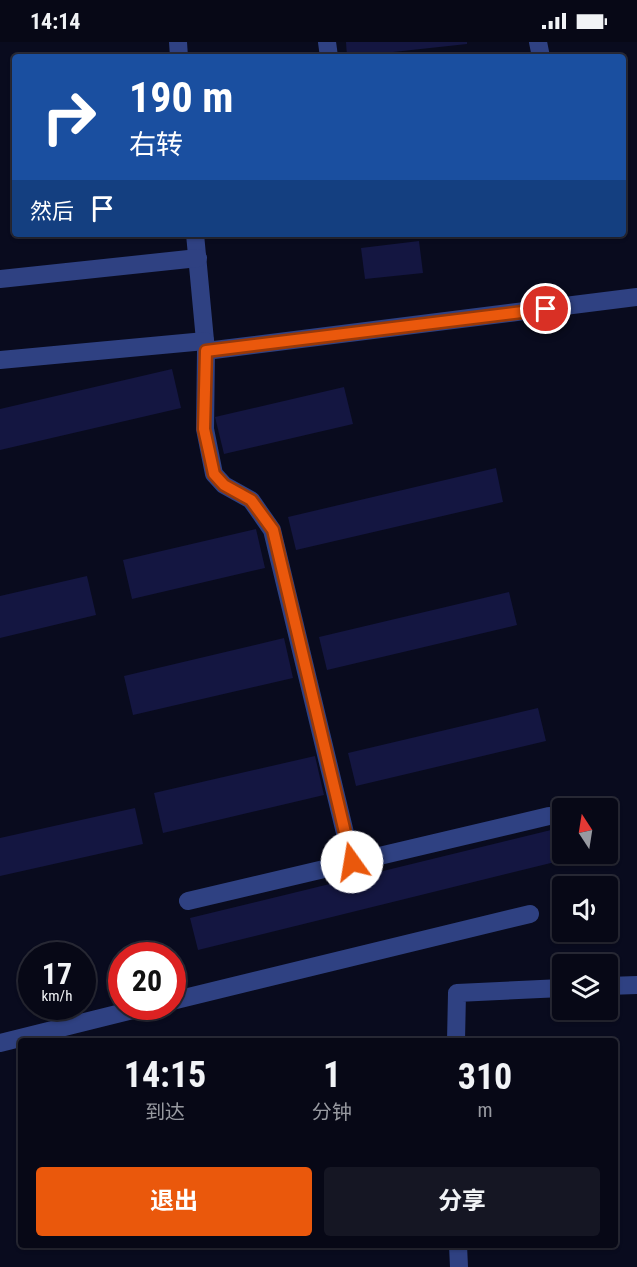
<!DOCTYPE html>
<html lang="zh">
<head>
<meta charset="utf-8">
<style>
  :root { --surface:#070816; --page:#151623; --text:#f1f3f6; --muted:#989aa1; --line:#282935; --accent:#ea580c }
  body { margin:0; font-family:"Roboto Condensed","Noto Sans SC",sans-serif; background:var(--page); color:var(--text); height:100vh; display:flex; flex-direction:column; font-size:22px; white-space:nowrap }
  * { box-sizing:border-box; margin:0 }
  p { font-size:20px; color:var(--muted) }
  .icon { flex:none; width:33px; height:33px; fill:none; stroke:currentColor; stroke-width:2; stroke-linecap:round; stroke-linejoin:round }
  .map { position:relative; flex:1; overflow:hidden }
  .drawer { position:absolute; left:18px; top:996px; width:600px; height:210px; display:flex; flex-direction:column; background:var(--surface); border-radius:6px; box-shadow:0 2px 4px #0004,0 0 0 2px var(--line) }
  .drawer>* { flex:none }
  .guide { position:absolute; left:12px; top:12px; width:614px; height:183px; border-radius:6px; box-shadow:0 2px 4px #0004,0 0 0 2px var(--line); background:#1a4fa0; color:#fff; overflow:hidden }
  .needle { width:39px; rotate:348deg }
  .tools { position:absolute; left:552px; top:756px; display:grid; gap:12px }
  .tools a { display:grid; place-items:center; width:66px; height:66px; border-radius:6px; background:var(--surface); box-shadow:0 2px 4px #0004,0 0 0 2px var(--line); font-size:30px }
  .speed { position:absolute; left:18px; top:900px; display:flex; gap:12px; font-size:30px; font-weight:700; text-align:center }
  .speed>* { display:grid; place-content:center; width:78px; height:78px; border-radius:50%; background:var(--surface); box-shadow:0 2px 4px #0004,0 0 0 2px var(--line); line-height:1 }
  .speed small { font-size:15px; font-weight:400 }
  .speed .limit { border:9px solid #d22; background:#fff; color:#111 }
  .pin { position:absolute; display:grid; place-items:center; width:51px; height:51px; color:#fff; margin:-26px; border:3px solid #fff; border-radius:50%; box-shadow:0 2px 6px #0007 }
  .me { position:absolute; width:66px; margin:-33px; rotate:347deg; stroke-linejoin:round; filter:drop-shadow(0 0 4px #0008) }
  .turn { display:flex; align-items:center; gap:21px; height:126px; padding:0 18px; font-size:27px }
  .turn .icon { width:78px; height:78px; stroke-width:2.5 }
  .turn b { display:block; font-size:42px; line-height:51px }
  .then { display:flex; align-items:center; height:57px; padding:0 18px; background:#0003; gap:12px; font-size:22px }
  .eta { display:flex; justify-content:space-evenly; align-items:center; height:102px; text-align:center }
  .eta b { font-size:36px; font-weight:700; line-height:42px }
  .cta { display:flex; gap:12px; margin-top:auto; padding:12px 18px }
  .cta a { flex:1; height:69px; border-radius:6px; background:var(--accent); color:#fff; font-size:24px; font-weight:700; line-height:69px; text-align:center }
  .cta a+a { background:var(--page); color:var(--text) }
  .status { display:flex; justify-content:space-between; align-items:center; height:42px; padding:0 30px; background:var(--surface); direction:ltr }
  .status svg { height:16px; fill:currentColor }
  .map>svg:first-child { display:block }
  .building { fill:#141641 }
  .lines { fill:none; stroke-linecap:round; stroke-linejoin:round }
  .minor { stroke:#2f4182; stroke-width:18 }
  .route-casing { stroke:#983908; stroke-width:15 }
  .route { stroke:#ea580c; stroke-width:10 }
</style>
</head>
<body>
<div class="status"><b>14:14</b><svg viewBox="0 0 49 12"><path d="M0 12V9h3v3zM5 12V6h3v6zM10 12V3h3v9zM15 12V0h3v12zM26 1h20v11H26zM47 4h2v5h-2z"/></svg></div>
<div class="map">
<svg width="637" height="1225" viewBox="0 0 637 1225">
  <rect width="100%" height="100%" fill="#090b1e"/>
  <g class="building">
    <polygon points="346,0 467,0 467,2 347,15"/>
    <polygon points="419,199 423,231 365,237 361,206"/>
    <polygon points="172,327 181,366 0,408 0,367"/>
    <polygon points="344,345 353,382 224,412 215,375"/>
    <polygon points="496,426 503,460 296,508 288,475"/>
    <polygon points="256,487 265,526 132,557 123,518"/>
    <polygon points="87,534 96,573 0,596 0,554"/>
    <polygon points="509,550 517,583 327,628 319,595"/>
    <polygon points="284,596 293,636 133,673 124,634"/>
    <polygon points="538,666 546,699 356,744 348,711"/>
    <polygon points="315,714 324,753 163,791 154,751"/>
    <polygon points="135,766 143,802 0,834 0,796"/>
    <polygon points="551,788 559,819 198,908 190,876"/>
  </g>
  <g class="lines">
    <g class="minor">
      <polyline points="178,0 179,15"/>
      <polyline points="327,0 329,15"/>
      <polyline points="538,0 541,15"/>
      <polyline points="195,192 206,309 637,255"/>
      <polyline points="0,237 198,216"/>
      <polyline points="206,309 205,387 214,432 224,443 251,458 272,488 352,820"/>
      <polyline points="0,318 205,299"/>
      <polyline points="188,859 549,774"/>
      <polyline points="608,944 637,943"/>
      <polyline points="172,959 530,872"/>
      <polyline points="456,999 457,951 562,946"/>
      <polyline points="0,1001 149,964"/>
      <polyline points="458,1203 459,1225"/>
    </g>
  </g>
  <g class="lines">
    <defs>
      <polyline id="route" points="352,820 273,488 251,458 224,443 214,432 204,387 206,309 546,267"/>
    </defs>
    <use href="#route" class="route-casing"/>
    <use href="#route" class="route"/>
  </g>
</svg>
<div class="tools">
<a><svg class="needle" viewBox="-14 -14 28 28"><path d="M0-13l5 13h-10z" fill="#e53935"/><path d="M0 13l5-13h-10z" fill="#989aa1"/></svg></a>
<a><svg class="icon" aria-label="sound" viewBox="0 0 24 24"><path d="M4 9h4l5-4v14l-5-4H4zM17 9q2 3 0 6"/></svg></a>
<a><svg class="icon" aria-label="layers" viewBox="0 0 24 24"><path d="M12 4l9 5-9 5-9-5zM3 14l9 5 9-5"/></svg></a>
</div>
<div class="speed"><div>17<small>km/h</small></div><div class="limit">20</div></div>
<div class="pin" style="left:546px;top:267px;background:#d93025"><svg class="icon" aria-label="arrive" viewBox="0 0 24 24"><path d="M6 21V4h12l-3 4 3 4H6"/></svg></div>
<svg class="me" style="left:352px;top:820px" viewBox="-20 -20 40 40"><circle r="19" fill="#fff"/><path d="M0-13L10 11 0 6-10 11z" fill="#ea580c"/></svg>
<div class="guide">
<div class="turn"><svg class="icon" aria-label="right" viewBox="0 0 24 24"><path d="M7 20v-9h11M14 6l5 5-5 5"/></svg><div><b>190 m</b>右转</div></div>
<div class="then">然后<svg class="icon" aria-label="arrive" viewBox="0 0 24 24"><path d="M6 21V4h12l-3 4 3 4H6"/></svg></div>
</div>
<section class="drawer">
<div class="eta">
<div><b>14:15</b><p>到达</p></div>
<div><b>1</b><p>分钟</p></div>
<div><b>310</b><p>m</p></div>
</div>
<div class="cta"><a>退出</a><a>分享</a></div>
</section>
</div>
</body>
</html>
